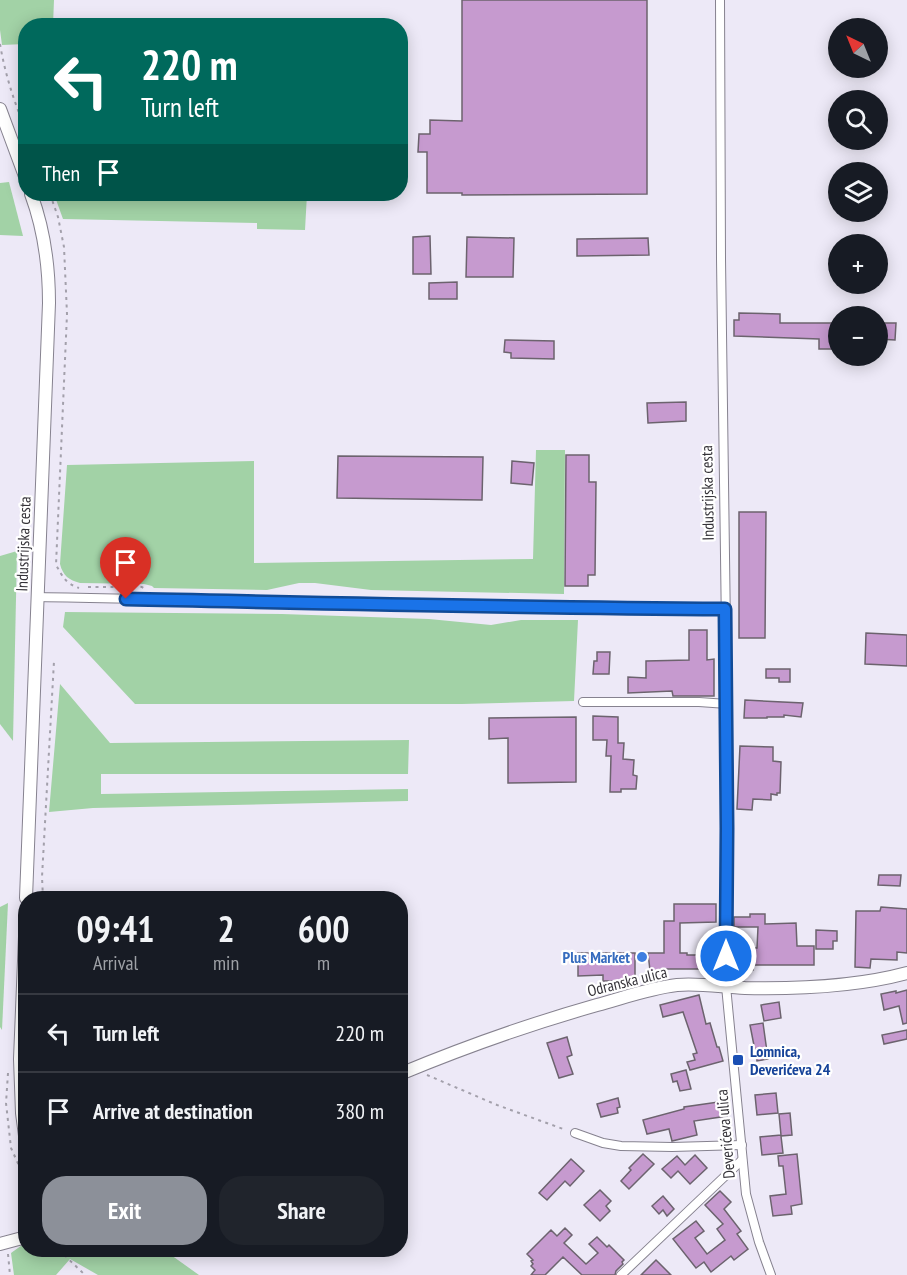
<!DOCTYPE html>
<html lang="en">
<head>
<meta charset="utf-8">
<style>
  :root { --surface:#171b24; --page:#20242c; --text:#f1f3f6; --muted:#9ea1a6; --line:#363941; --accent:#8c9099 }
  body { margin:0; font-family:"PT Sans Narrow",sans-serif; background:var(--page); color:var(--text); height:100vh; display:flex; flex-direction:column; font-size:22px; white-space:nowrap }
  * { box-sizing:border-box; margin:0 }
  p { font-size:20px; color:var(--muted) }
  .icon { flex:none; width:33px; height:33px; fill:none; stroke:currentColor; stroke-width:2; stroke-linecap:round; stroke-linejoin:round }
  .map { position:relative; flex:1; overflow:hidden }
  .panel { position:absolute; left:18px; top:891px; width:390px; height:366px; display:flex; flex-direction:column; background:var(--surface); border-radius:24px; box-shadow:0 3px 15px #0003 }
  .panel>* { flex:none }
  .banner { position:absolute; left:18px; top:18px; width:390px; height:183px; border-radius:24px; box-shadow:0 3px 15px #0003; background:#00695c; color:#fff; overflow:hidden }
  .needle { width:39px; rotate:317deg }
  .fabs { position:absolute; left:828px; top:18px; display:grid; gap:12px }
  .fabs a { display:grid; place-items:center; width:60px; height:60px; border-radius:50%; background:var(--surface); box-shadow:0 3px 15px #0003; font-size:30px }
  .pin { position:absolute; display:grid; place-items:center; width:51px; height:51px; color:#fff; margin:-62px -26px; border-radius:50% 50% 50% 0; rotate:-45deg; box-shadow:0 0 6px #0007 }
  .pin .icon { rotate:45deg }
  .me { position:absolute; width:66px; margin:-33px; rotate:0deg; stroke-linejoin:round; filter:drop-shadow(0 0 4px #0008) }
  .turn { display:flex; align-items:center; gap:21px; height:126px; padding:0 24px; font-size:27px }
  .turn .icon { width:78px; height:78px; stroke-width:2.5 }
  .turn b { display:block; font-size:42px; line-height:51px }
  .then { display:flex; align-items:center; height:57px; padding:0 24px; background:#0003; gap:12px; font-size:22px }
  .eta { display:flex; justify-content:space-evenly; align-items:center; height:102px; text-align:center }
  .eta b { font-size:36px; font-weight:700; line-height:42px }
  .cta { display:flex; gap:12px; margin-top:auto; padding:12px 24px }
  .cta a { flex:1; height:69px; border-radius:24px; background:var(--accent); color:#fff; font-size:24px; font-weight:700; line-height:69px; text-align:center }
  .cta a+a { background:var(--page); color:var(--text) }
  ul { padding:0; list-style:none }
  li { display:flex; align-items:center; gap:18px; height:78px; padding:0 24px; border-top:2px solid var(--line) }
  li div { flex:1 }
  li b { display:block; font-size:22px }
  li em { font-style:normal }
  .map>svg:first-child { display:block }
  .green { fill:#a2d2a6 }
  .building { fill:#c69acf; stroke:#6c636e; stroke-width:1.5 }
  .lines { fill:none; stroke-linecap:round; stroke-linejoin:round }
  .street-casing { stroke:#86828f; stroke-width:10 }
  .secondary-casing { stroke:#86828f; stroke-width:14 }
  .path { stroke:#a3a0ab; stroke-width:2; stroke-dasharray:3 4.5; stroke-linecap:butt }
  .street { stroke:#fff; stroke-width:8 }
  .secondary { stroke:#fff; stroke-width:12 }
  .route-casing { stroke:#114b97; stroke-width:15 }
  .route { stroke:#1a73e8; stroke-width:10 }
  .shop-dot { fill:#3f7fe0; stroke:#fff; stroke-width:2 }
  .transit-dot { fill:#1a4fb4; stroke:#fff; stroke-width:2 }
  .labels { text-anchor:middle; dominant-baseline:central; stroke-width:4.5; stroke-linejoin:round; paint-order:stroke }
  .street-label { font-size:16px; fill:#353339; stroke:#fff }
  .shop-label { font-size:16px; font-weight:bold; fill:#366cbe; stroke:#fff; text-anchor:end }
  .transit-label { font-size:16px; font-weight:bold; fill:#164399; stroke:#fff; text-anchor:start }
</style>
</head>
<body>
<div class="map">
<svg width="907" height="1275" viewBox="0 0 907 1275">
  <rect width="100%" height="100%" fill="#ede9f7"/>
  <g class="green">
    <polygon points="0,0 54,0 53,25 26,26 25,44 2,45 0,30"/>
    <polygon points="9,182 23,236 0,235 0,183"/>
    <polygon points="54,194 307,194 305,230 257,229 257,223 63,219"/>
    <path d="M536 450H565L564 594 371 590 315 583H299L267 590 154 588 152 586 144 584 80 583C69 580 63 576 60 564L67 465 254 461V563L533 559Z"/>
    <polygon points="17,551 13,741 0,724 0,556"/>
    <polygon points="65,612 282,614 429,619 491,625 521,620 578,620 574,701 462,704 135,704 63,627"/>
    <polygon points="60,684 110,743 409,740 408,774 101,774 101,794 408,789 408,801 93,808 49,812"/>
    <polygon points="8,903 2,1030 0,1027 0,907"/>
    <polygon points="25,1243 26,1250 164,1250 199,1275 98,1275 70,1259 56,1275 14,1275 11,1253"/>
  </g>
  <g class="building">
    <polygon points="462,0 647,0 647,194 462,195 462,193 427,193 427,152 418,152 419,134 430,134 430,120 462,121"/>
    <polygon points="430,236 431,274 413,274 413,237"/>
    <polygon points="467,237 514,238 513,277 466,277"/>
    <polygon points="648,238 649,255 577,256 577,239"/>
    <polygon points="457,282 457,299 429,299 429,283"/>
    <polygon points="739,313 780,314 780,323 838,323 838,349 819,349 819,339 734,336 734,320 739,320"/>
    <polygon points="878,323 896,323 895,340 878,339"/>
    <polygon points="505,340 554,341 554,359 511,358 511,353 504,352"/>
    <polygon points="686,402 686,421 648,423 647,403"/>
    <polygon points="566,455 589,455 589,482 596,482 595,575 588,575 588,586 565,586"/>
    <polygon points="338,456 483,457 482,500 337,498"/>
    <polygon points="512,461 534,463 532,485 511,483"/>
    <polygon points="739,512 766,512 765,638 739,638"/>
    <polygon points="689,630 707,630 707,660 714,659 714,696 673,696 672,691 628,693 628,677 646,678 646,661 689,660"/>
    <polygon points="866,633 907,635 907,666 865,664"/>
    <polygon points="597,652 610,652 609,674 593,674 594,661 597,661"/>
    <polygon points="766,669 790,669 790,682 779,682 779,678 766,678"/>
    <polygon points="745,700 803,703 801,717 784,715 784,717 767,717 767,718 744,718"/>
    <polygon points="593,716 618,717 618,743 624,743 623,759 634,760 633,775 637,776 636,789 621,789 621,792 610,792 611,756 606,756 607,740 593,740"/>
    <polygon points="576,717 576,782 508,783 508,738 489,739 489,718"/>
    <polygon points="740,746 773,747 773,761 781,762 780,793 777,793 777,795 771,794 771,800 753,799 752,810 737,809"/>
    <polygon points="879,875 901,875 900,886 878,885"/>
    <polygon points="674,904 716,904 716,922 680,923 680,953 687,953 687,955 701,955 701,969 661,969 661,978 651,979 648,953 664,953 664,921 674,921"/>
    <polygon points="881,907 907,909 907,953 897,952 897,960 871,959 870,968 855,967 856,911 880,911"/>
    <polygon points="750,914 765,914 765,924 796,923 797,946 814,946 814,965 753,965 753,970 737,969 738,948 757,948 758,927 734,927 734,917 750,917"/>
    <polygon points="816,930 837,931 837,941 833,941 833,949 816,949"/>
    <polygon points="578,953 635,953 635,981 603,981 603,975 578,976"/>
    <polygon points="907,990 907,1023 903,1024 899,1006 884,1010 881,994 896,991 896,993"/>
    <polygon points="699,995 706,1024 710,1023 717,1047 719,1047 723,1061 690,1070 687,1062 695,1060 693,1054 697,1053 683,1012 663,1017 660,1005"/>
    <polygon points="779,1002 781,1018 764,1021 761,1005"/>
    <polygon points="763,1023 768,1059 757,1061 750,1025"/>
    <polygon points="907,1030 907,1039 884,1044 882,1035"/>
    <polygon points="567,1037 572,1055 567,1057 573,1074 559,1078 547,1043"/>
    <polygon points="686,1070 691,1089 680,1091 677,1081 673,1082 671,1074"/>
    <polygon points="776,1093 778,1113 757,1115 755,1095"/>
    <polygon points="618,1098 620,1107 617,1108 618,1113 601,1117 597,1104"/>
    <polygon points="725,1101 727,1116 694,1121 697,1135 672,1141 669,1129 647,1134 643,1120 684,1109 684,1107"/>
    <polygon points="790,1113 792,1135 781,1136 783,1153 762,1155 760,1137 781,1135 779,1114"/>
    <polygon points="643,1154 654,1164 629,1189 621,1181 631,1170 629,1168"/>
    <polygon points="797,1154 802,1204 791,1206 792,1214 773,1216 770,1196 786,1194 783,1166 779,1166 778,1156"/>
    <polygon points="695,1155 707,1168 690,1184 678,1171 671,1178 662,1169 677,1156 685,1165"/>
    <polygon points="571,1159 584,1171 570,1186 565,1181 547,1200 539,1193"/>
    <polygon points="600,1190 611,1201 606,1206 610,1211 600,1221 584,1205"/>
    <polygon points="720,1191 731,1202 724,1209 741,1231 737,1234 748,1249 734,1260 731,1256 711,1272 704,1262 696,1268 673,1239 696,1221 704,1231 695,1238 707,1254 725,1240 717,1229 723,1224 705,1205"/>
    <polygon points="663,1196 674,1209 667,1216 663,1210 659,1214 652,1206"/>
    <polygon points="565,1228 572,1235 564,1243 586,1264 598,1253 589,1244 597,1237 607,1247 609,1245 624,1260 622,1262 623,1264 616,1271 615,1275 582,1275 563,1257 545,1275 531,1275 535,1270 531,1266 533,1264 531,1261 533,1260 527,1254 551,1230 557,1236"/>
    <polygon points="656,1260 671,1275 641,1275"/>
  </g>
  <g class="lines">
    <defs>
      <g id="street">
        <polyline points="720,0 721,259 727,704 726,986 746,1194 759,1242 771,1275"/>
        <path d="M37 597C267 601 496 608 725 609"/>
        <polyline points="583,702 699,702 727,704"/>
        <polyline points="575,1133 603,1143 621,1146 672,1147 742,1145"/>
        <polyline points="621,1275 742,1160"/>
      </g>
      <g id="secondary">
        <polyline points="0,109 26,179"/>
        <path d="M26 898 49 303C49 265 44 229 31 194"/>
        <polyline points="26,912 20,1059 22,1113 26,1143"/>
        <path d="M400 1074C465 1047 530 1024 597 1005 623 998 650 988 677 985 699 983 722 987 745 988 795 989 859 986 907 973"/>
        <polyline points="0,1244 26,1237"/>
      </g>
    </defs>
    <use href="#street" class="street-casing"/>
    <use href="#secondary" class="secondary-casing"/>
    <g class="path">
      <path d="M0 44C5 74 14 102 26 130"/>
      <path d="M50 194 58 217 64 247 67 314 56 565C63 577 65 583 79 588"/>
      <polyline points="88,587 142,587 146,590"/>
      <polyline points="43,898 42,877 54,661"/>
      <polyline points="8,1073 6,1103 11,1148 26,1181"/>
      <polyline points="427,1075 497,1105 566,1130"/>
      <polyline points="59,1250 85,1275"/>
      <polyline points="8,1254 10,1275"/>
    </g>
    <use href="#street" class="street"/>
    <use href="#secondary" class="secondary"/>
  </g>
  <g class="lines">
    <defs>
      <path id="route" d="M126 599C326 603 525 608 725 609L727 828 726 956"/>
    </defs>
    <use href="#route" class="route-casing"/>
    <use href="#route" class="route"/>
  </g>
  <circle class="shop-dot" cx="642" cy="957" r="6"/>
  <rect class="transit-dot" x="732" y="1054" width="12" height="12" rx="3"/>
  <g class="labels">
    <g class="street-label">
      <text transform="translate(707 493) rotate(-91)">Industrijska cesta</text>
      <text transform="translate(23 544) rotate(-88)">Industrijska cesta</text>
      <text transform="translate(627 981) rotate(-14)">Odranska ulica</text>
      <text transform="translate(725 1134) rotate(-95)">Deverićeva ulica</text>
    </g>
    <g class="shop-label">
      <text x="630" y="957">Plus Market</text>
    </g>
    <g class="transit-label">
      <text x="750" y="1051">Lomnica,<tspan x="750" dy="18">Deverićeva 24</tspan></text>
    </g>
  </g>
</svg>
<div class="fabs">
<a><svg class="needle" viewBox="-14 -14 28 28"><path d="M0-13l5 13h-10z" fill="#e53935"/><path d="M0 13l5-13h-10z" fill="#9ea1a6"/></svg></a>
<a><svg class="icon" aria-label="search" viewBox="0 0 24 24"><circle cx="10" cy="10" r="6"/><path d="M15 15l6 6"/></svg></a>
<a><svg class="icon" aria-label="layers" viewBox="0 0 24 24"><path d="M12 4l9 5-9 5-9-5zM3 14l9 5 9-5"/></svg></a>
<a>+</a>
<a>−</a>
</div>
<div class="pin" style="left:126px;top:599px;background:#d93025"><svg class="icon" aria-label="arrive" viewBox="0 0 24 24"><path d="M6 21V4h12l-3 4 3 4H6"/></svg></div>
<svg class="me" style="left:726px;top:956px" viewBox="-20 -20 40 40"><circle r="17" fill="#1a73e8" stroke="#fff" stroke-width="3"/><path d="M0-11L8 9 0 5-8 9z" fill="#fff"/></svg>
<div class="banner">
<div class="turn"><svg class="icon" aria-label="left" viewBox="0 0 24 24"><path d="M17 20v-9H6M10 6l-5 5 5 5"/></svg><div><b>220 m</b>Turn left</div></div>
<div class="then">Then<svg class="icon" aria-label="arrive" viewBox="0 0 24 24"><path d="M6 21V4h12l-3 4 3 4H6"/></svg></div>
</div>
<section class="panel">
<div class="eta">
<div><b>09:41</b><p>Arrival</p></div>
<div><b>2</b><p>min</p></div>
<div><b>600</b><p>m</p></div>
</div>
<ul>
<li><svg class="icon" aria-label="left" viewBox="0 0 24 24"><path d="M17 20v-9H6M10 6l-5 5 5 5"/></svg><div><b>Turn left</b></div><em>220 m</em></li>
<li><svg class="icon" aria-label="arrive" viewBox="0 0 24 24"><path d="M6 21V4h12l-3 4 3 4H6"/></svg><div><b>Arrive at destination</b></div><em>380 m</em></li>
</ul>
<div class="cta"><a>Exit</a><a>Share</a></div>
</section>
</div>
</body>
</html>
